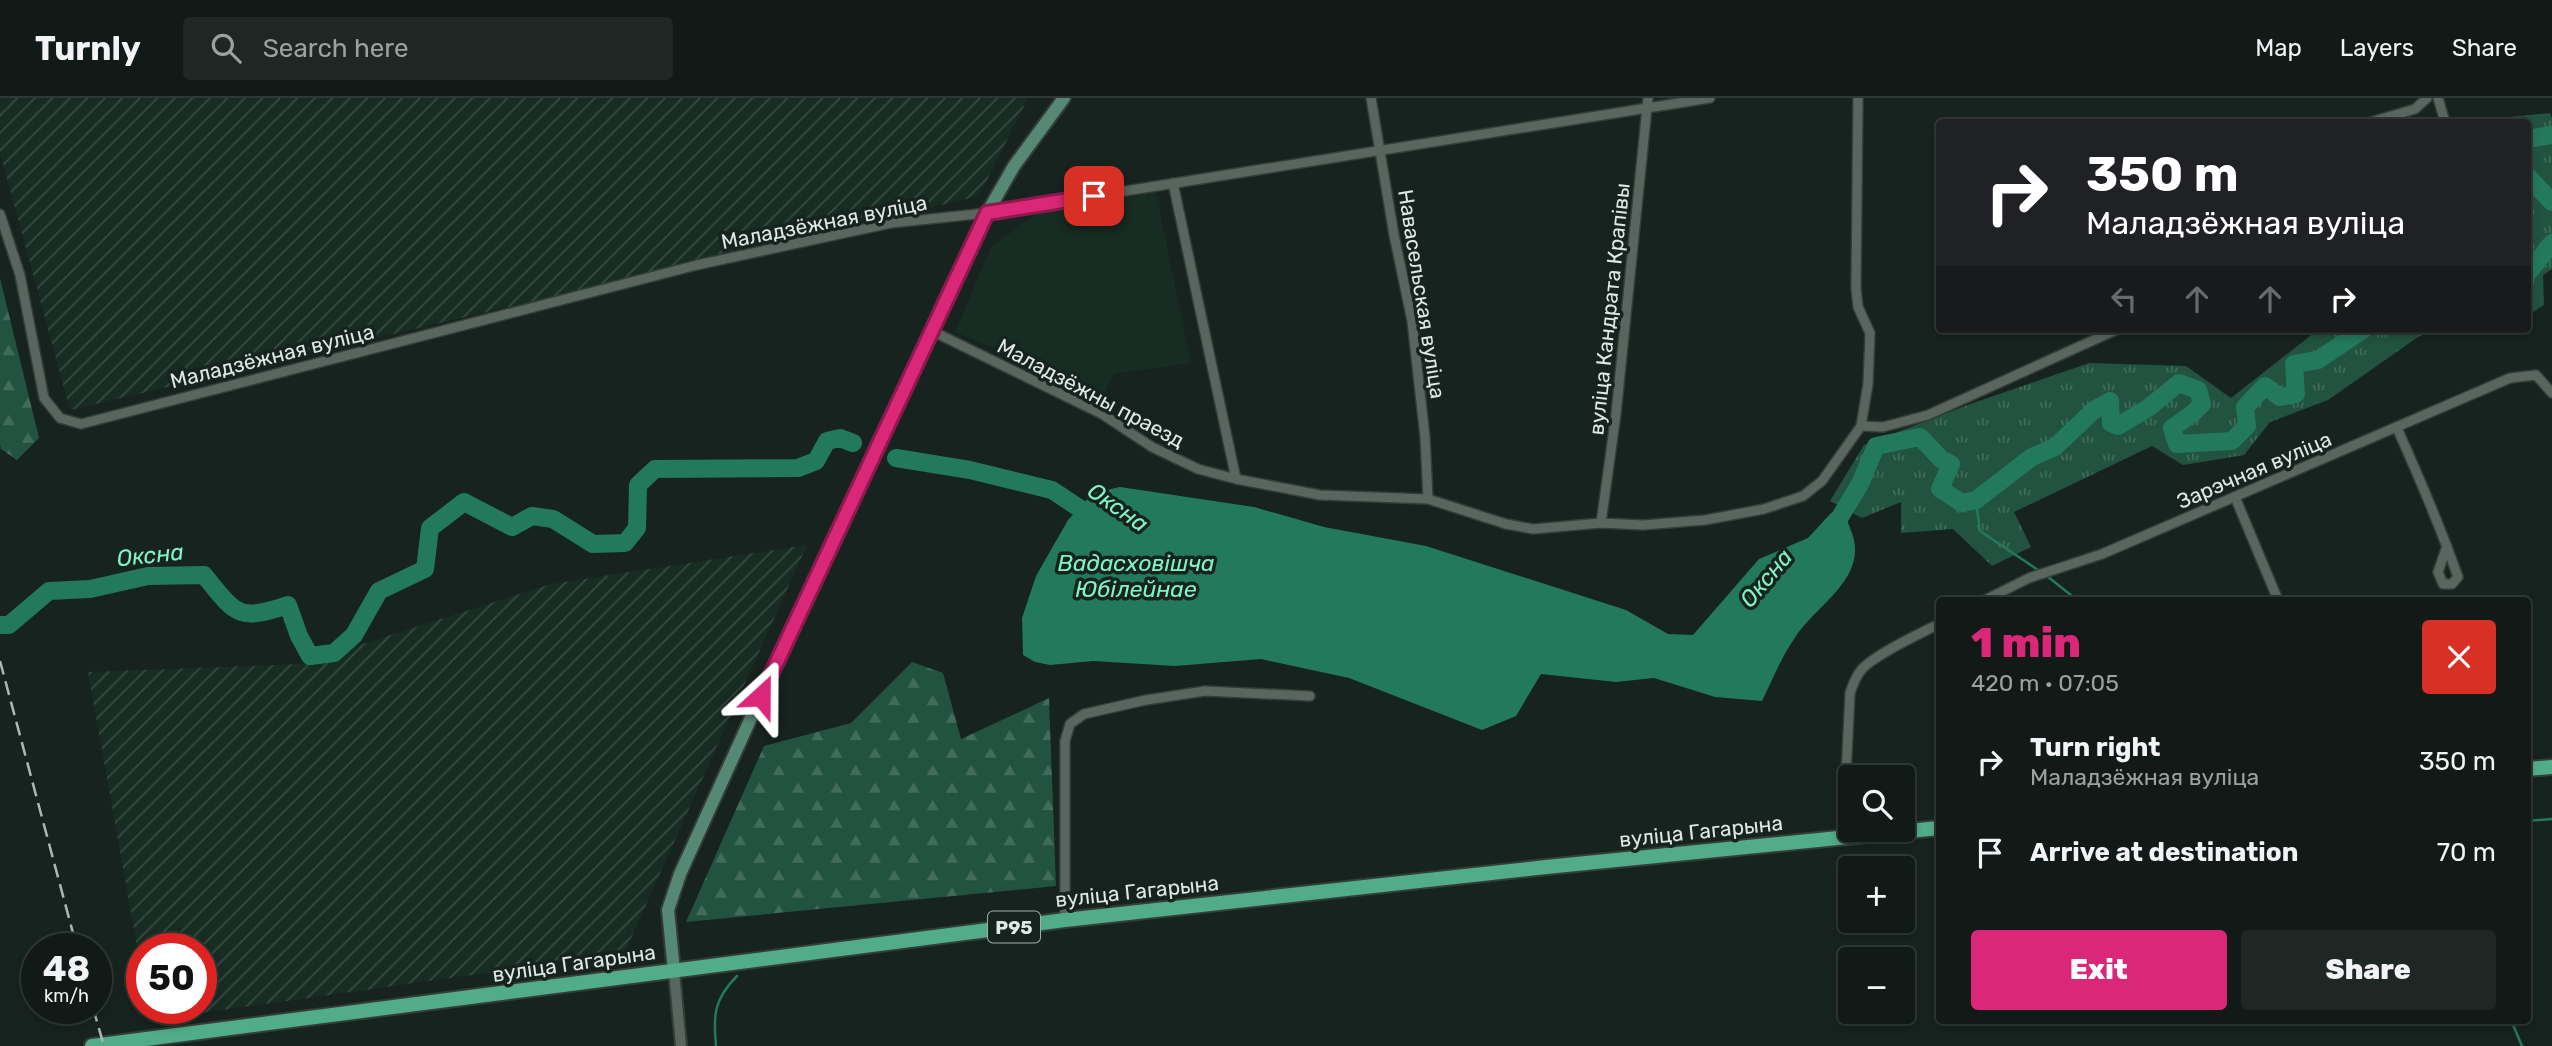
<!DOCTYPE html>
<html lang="en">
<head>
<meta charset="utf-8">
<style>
  :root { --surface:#111a16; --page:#1e2723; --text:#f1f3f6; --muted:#9ca1a1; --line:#303835; --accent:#db2777 }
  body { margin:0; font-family:Rubik,sans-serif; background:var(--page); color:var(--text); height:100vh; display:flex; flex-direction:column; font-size:26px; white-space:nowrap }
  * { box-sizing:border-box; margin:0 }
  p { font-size:23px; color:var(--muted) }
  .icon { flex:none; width:38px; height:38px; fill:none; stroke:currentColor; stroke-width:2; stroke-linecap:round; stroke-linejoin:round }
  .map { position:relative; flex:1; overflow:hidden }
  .side { position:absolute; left:1936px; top:499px; width:595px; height:427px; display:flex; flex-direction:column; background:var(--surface); border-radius:7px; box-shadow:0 4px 10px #0003,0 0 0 2px var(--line) }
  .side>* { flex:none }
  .banner { position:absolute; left:1936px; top:21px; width:595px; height:214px; border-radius:7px; box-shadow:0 4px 10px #0003,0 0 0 2px var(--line); background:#202124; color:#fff; overflow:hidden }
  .buttons { position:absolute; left:1838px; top:667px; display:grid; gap:14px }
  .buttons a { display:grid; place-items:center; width:77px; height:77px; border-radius:7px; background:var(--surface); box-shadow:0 4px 10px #0003,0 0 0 2px var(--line); font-size:35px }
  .speed { position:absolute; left:21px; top:835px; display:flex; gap:14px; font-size:35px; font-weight:700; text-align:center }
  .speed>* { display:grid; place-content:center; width:91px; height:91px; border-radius:50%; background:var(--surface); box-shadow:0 4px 10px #0003,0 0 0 2px var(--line); line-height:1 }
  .speed small { font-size:18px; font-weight:400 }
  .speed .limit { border:10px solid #d22; background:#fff; color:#111 }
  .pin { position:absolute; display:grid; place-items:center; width:60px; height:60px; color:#fff; margin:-30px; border-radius:14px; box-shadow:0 4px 10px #0006 }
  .me { position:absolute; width:77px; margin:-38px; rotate:24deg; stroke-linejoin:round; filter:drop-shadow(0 0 5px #0008) }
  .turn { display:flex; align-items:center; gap:24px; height:147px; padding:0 35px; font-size:32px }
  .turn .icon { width:91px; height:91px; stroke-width:2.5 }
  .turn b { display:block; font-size:49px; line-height:60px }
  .lanes { display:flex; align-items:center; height:66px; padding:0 35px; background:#0003; justify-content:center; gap:35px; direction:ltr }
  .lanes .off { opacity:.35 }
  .round { display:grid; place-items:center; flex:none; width:74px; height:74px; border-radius:7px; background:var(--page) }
  .head { display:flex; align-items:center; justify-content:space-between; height:119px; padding:0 35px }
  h1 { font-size:42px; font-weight:800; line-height:52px; color:var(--accent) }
  .button { display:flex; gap:14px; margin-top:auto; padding:14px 35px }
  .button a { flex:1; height:80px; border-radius:7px; background:var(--accent); color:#fff; font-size:28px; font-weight:800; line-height:80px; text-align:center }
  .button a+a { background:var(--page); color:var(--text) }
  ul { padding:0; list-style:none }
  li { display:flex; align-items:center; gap:21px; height:91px; padding:0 35px }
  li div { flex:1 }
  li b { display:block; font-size:26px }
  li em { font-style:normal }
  header { display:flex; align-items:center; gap:42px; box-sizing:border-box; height:98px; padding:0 35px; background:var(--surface); border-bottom:2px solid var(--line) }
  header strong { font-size:33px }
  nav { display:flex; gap:38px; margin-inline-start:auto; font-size:24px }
  .search { width:490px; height:63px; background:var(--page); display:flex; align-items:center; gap:18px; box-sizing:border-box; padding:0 24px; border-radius:7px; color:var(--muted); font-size:26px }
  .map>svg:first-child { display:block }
  .built { fill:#172c23 }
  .industrial { fill:url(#industrial-furrows) }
  .grass { fill:url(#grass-tufts) }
  .forest { fill:url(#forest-firs) }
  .water { fill:#23795b }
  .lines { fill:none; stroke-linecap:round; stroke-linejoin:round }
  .stream { stroke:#23795b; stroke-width:2.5 }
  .river { stroke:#23795b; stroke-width:18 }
  .minor-casing { stroke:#343d38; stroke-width:12 }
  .tertiary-casing { stroke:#343d38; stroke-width:14 }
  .secondary-casing { stroke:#343d38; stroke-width:16 }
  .primary-casing { stroke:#343d38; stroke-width:18 }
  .minor { stroke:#58665f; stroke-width:9 }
  .tertiary { stroke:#58665f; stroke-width:10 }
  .secondary { stroke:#558975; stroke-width:12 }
  .primary { stroke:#51ac8a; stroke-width:14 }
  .rail { stroke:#aeb7b3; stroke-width:2.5; stroke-dasharray:14 7; stroke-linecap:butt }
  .route-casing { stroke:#8e194d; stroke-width:18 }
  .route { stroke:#db2777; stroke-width:12 }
  .labels { text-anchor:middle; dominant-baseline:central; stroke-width:7; stroke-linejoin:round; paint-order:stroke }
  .shield { fill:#17231e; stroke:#a4ada9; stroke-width:2 }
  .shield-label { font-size:19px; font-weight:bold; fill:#e0e8e4 }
  .street-label { font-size:21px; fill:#e0e8e4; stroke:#17231e }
  .water-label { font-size:23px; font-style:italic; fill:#81f4c6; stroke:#17231e }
</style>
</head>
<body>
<header>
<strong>Turnly</strong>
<div class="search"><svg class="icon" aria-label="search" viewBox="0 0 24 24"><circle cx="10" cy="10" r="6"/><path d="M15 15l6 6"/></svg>Search here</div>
<nav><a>Map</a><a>Layers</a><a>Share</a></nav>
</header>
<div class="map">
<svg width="2552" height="948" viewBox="0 0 2552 948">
  <defs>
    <pattern id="industrial-furrows" width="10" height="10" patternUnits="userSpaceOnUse" patternTransform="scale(1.75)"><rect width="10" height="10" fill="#172c23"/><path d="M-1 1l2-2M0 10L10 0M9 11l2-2" fill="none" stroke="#384b43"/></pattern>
    <pattern id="grass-tufts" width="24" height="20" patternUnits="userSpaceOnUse" patternTransform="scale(1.75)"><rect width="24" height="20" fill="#215340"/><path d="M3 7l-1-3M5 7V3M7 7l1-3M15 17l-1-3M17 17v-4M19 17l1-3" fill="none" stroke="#416c5b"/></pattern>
    <pattern id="forest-firs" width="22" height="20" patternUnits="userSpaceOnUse" patternTransform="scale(1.75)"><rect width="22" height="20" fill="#215340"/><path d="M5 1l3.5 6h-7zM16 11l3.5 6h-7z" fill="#416c5b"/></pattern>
  </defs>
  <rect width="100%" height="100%" fill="#17231e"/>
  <polygon class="built" points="1156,94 1191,265 1114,276 1104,297 955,234 991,149 1037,115"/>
  <g class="industrial">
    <polygon points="0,0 1028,0 979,98 70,312 0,55"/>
    <polygon points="807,447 624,856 150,922 148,910 201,910 201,850 142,850 142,877 88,574 300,566 551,486"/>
  </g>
  <g class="grass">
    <polygon points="2550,15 2552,20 2552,171 2543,177 2544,207 2527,218 2527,139 2532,132 2527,128 2527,24 2479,24 2480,22"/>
    <polygon points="2319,231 2435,231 2418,239 2328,302 2270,324 2244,357 2183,367 2152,348 2014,414 2031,449 1992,468 1953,431 1901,435 1901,404 1862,420 1830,403 1864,347 1973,305 2089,265 2186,268 2231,300"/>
  </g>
  <g class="forest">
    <polygon points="0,180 39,340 17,362 1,351 0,346"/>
    <polygon points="912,564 943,575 961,641 1049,600 1056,788 686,824 764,648 851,625"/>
  </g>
  <path class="water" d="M1120 389 1254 409 1324 429 1426 448 1626 512 1668 536 1693 537 1759 461 1808 440 1831 415 1839 413C1846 416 1847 423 1850 430 1872 479 1817 505 1794 541 1781 560 1772 583 1762 603L1715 599 1654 580 1616 584 1541 576 1516 618 1482 632 1349 580 1261 561 1175 568 1093 563 1050 567 1035 564 1023 557 1022 520 1036 478 1068 422 1093 395Z"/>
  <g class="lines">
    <g class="stream">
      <polyline points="1976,402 1980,433 2038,472"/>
      <polyline points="2047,478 2077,502"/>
      <polyline points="2527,723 2552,721"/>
      <polyline points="2511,922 2522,948"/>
      <path d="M716 948C713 917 714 901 737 878"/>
    </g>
    <g class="river">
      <polyline points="2527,41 2552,37"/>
      <polyline points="2527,78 2552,104"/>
      <polyline points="2527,176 2552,145"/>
      <polyline points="896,360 970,372 1052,392 1097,422"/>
      <polyline points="1831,434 1860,386 1876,348 1920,339 1941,361 1951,366 1940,391 1962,405 1976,402 2032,359 2055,349 2094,312 2110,303 2111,325 2118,328 2148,310 2179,285 2198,292 2202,306 2192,316 2172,330 2177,346 2232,343 2247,328 2245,309 2265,288 2280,299 2296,296 2294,266 2318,262 2364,231"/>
      <path d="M0 527H9L49 493 90 491 148 478 204 477C236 516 237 524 288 507L299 538 310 558 334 555 354 537 379 493 425 471 430 430 464 404 512 429 532 418 553 421 593 446 625 445 637 430 638 387 655 371 798 370 816 363 827 343 840 340 853 345"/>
    </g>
    <defs>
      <g id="minor">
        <polyline points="1371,0 1394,137 1412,223 1425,339 1428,401"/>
        <polyline points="2438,0 2445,24"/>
        <polyline points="2371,24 2415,11 2427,0"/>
        <polyline points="1173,85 1236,381 1320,397 1428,401 1506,426 1533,431 1601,425 1643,427 1705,422 1764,411 1803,398 1822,383 1861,328 1868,286 1870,235 1858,209 1856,190 1858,0"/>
        <polyline points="0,116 20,177 44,300 60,320 81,326 697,167 891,125 987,115 1710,0"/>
        <polyline points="932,233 1102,316 1152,349 1198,371 1236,381"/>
        <polyline points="1861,328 1883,329 1928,317 2118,231"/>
        <path d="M2397 330C2419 379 2440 428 2458 479L2452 486H2443L2438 474 2447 448"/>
        <polyline points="2235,399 2278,502"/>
        <polyline points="1601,425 1616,316 1648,0"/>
        <polyline points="1985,502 2029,480 2102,456 2510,280 2536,277 2552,295"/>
        <path d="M1843 739 1850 595C1853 586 1856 578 1862 571 1876 556 1919 536 1939 526"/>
        <polyline points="1065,822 1065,643 1070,626 1084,616 1146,602 1205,593 1310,598"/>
      </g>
      <polyline id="tertiary" points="674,873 681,948"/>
      <polyline id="secondary" points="674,873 668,812 680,776 795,523 987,115 1014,68 1064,0"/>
      <g id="primary">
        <polyline points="2527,671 2552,669"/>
        <polyline points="92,948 1065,822 1546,769 1939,730"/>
      </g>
    </defs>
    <use href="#minor" class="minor-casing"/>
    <use href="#tertiary" class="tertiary-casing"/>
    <use href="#secondary" class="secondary-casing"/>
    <use href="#primary" class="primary-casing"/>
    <use href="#minor" class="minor"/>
    <use href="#tertiary" class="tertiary"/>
    <use href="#secondary" class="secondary"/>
    <use href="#primary" class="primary"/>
    <g class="rail">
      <polyline points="0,563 77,850"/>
      <polyline points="93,910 104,948"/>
    </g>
  </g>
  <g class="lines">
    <defs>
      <polyline id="route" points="761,598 987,115 1094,98"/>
    </defs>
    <use href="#route" class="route-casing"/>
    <use href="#route" class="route"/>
  </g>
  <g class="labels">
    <rect class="shield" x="988" y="813.5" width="52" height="31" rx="5"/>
    <g class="shield-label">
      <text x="1014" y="829">Р95</text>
    </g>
    <g class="street-label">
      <text transform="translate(824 124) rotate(-11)">Маладзёжная вуліца</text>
      <text transform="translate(1422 196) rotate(81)">Навасельская вуліца</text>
      <text transform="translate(1609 211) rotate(-84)">вуліца Кандрата Крапівы</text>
      <text transform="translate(272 258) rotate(-14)">Маладзёжная вуліца</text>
      <text transform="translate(1091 295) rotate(28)">Маладзёжны праезд</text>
      <text transform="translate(2254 372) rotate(-23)">Зарэчная вуліца</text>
      <text transform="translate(1701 733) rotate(-6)">вуліца Гагарына</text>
      <text transform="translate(1137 793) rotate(-6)">вуліца Гагарына</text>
      <text transform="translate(574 865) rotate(-8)">вуліца Гагарына</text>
    </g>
    <g class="water-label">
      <text transform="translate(1118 409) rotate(35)">Оксна</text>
      <text transform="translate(150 457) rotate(-6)">Оксна</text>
      <text x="1136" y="465">Вадасховішча<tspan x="1136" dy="26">Юбілейнае</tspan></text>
      <text transform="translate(1766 480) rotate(-50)">Оксна</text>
    </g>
  </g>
</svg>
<div class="buttons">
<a><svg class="icon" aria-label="search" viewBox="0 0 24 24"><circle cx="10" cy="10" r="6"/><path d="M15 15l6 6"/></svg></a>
<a>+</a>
<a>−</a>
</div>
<div class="speed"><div>48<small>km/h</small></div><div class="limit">50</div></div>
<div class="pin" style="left:1094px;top:98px;background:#d93025"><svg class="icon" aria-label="arrive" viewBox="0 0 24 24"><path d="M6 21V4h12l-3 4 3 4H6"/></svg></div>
<svg class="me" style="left:761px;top:598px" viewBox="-20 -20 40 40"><path d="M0-17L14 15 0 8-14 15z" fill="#db2777" stroke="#fff" stroke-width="4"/></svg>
<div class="banner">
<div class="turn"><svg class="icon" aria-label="right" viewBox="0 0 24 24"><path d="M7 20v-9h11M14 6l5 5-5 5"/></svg><div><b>350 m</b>Маладзёжная вуліца</div></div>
<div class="lanes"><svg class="icon off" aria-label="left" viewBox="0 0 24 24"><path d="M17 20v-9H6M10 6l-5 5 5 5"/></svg><svg class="icon off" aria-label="ahead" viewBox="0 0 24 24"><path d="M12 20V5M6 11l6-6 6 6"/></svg><svg class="icon off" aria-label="ahead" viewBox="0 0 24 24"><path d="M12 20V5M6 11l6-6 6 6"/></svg><svg class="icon" aria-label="right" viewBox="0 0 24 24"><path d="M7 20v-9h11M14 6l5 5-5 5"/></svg></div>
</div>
<section class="side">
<div class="head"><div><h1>1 min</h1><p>420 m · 07:05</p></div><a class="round" style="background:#d93025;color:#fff"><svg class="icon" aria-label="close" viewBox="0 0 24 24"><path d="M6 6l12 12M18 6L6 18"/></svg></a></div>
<ul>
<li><svg class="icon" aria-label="right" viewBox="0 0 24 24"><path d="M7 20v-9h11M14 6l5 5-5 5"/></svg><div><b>Turn right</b><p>Маладзёжная вуліца</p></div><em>350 m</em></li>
<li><svg class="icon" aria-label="arrive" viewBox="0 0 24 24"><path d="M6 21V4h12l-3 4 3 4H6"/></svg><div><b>Arrive at destination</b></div><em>70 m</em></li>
</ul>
<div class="button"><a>Exit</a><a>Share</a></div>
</section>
</div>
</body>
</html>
